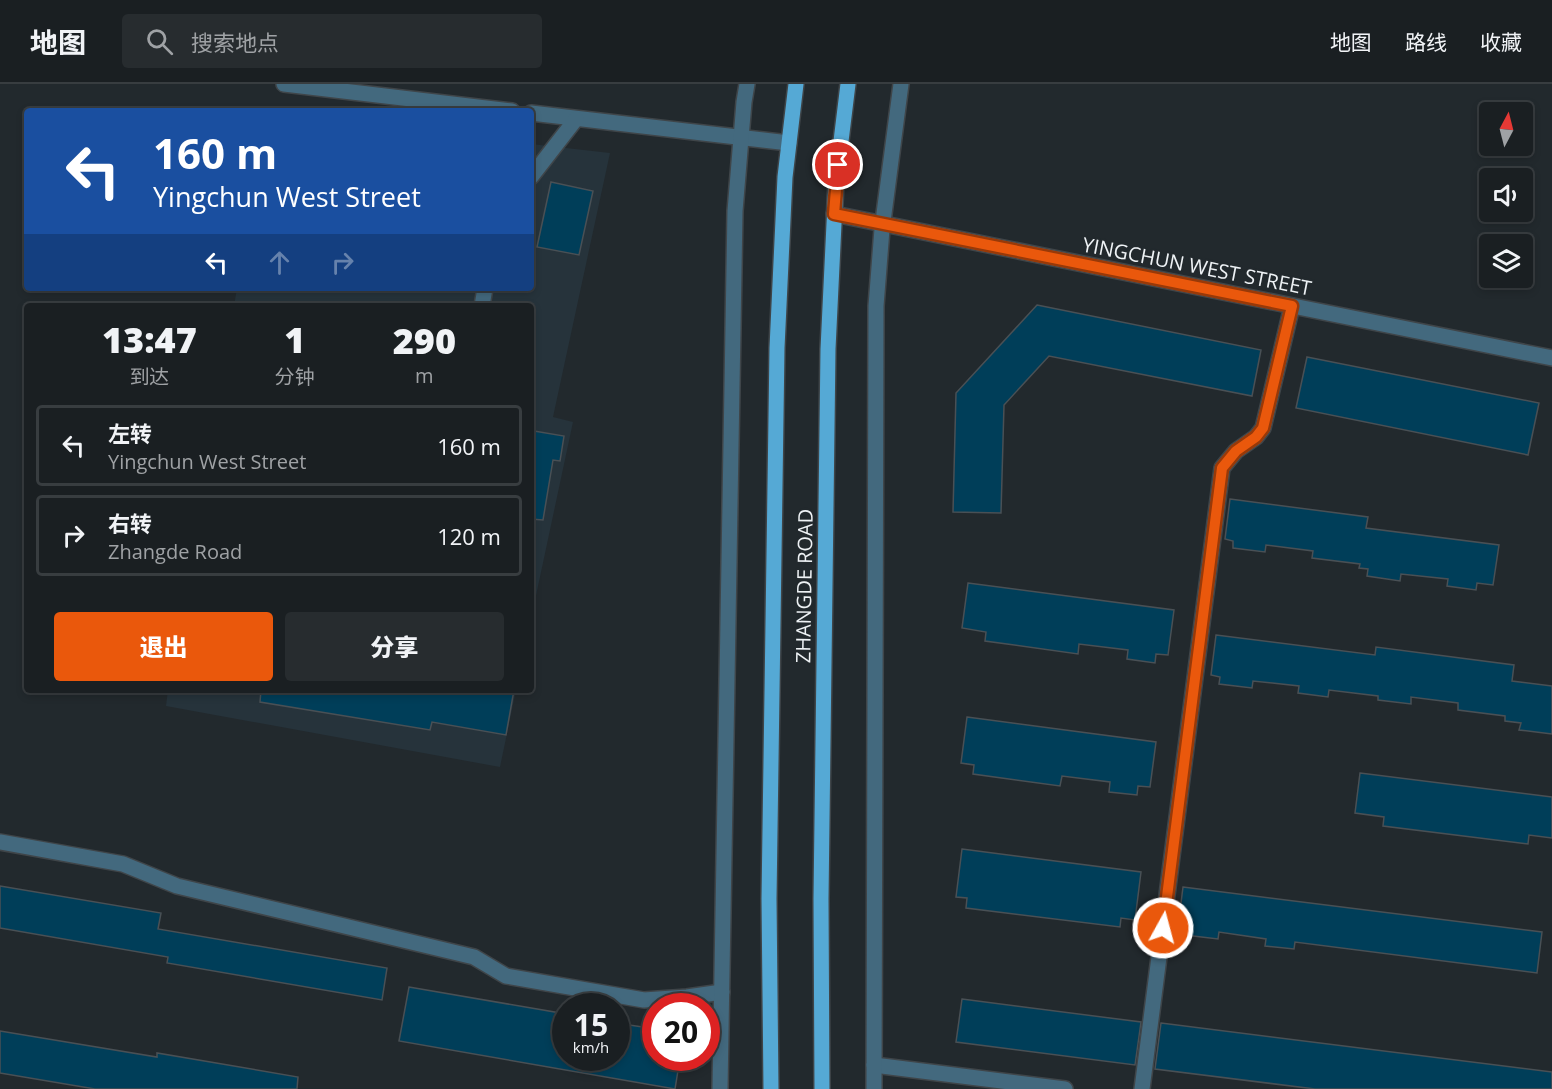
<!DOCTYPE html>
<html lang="zh">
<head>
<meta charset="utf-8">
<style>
  :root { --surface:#1a1f22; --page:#272c2f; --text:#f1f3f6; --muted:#9fa2a5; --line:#383d40; --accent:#ea580c }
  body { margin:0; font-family:"Open Sans","Noto Sans SC",sans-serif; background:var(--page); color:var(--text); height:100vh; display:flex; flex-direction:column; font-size:22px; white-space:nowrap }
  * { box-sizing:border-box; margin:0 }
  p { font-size:20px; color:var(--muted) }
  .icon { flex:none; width:33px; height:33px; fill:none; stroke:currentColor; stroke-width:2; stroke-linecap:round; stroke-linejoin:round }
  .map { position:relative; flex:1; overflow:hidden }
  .sheet { position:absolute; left:24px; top:219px; width:510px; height:390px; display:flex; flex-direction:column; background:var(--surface); border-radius:6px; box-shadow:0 3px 9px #0003,0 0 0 2px var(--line) }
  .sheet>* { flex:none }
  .top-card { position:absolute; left:24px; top:24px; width:510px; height:183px; border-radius:6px; box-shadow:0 3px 9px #0003,0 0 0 2px var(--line); background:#1a4fa0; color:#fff; overflow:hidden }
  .needle { width:39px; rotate:7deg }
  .controls { position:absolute; left:1479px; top:18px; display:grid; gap:12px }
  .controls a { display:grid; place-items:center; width:54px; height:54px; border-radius:6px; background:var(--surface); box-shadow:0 3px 9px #0003,0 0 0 2px var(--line); font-size:30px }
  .speed { position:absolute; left:552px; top:909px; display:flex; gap:12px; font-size:30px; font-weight:700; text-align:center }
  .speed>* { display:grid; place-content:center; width:78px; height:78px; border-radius:50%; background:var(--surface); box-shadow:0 3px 9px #0003,0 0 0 2px var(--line); line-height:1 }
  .speed small { font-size:15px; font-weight:400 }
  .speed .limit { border:9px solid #d22; background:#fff; color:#111 }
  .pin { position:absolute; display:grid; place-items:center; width:51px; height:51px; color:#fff; margin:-26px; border:3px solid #fff; border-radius:50%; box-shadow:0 2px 6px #0007 }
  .me { position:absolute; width:66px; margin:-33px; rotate:7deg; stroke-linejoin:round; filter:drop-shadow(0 0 4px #0008) }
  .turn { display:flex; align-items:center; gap:21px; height:126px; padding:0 30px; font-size:27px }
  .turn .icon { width:78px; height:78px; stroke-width:2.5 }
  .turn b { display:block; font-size:42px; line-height:51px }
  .lanes { display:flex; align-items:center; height:57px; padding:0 30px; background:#0003; justify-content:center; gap:30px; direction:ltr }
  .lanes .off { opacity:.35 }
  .eta { display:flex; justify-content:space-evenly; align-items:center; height:102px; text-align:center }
  .eta b { font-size:36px; font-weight:800; line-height:42px }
  .action { display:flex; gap:12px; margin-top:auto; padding:12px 30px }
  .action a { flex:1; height:69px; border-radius:6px; background:var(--accent); color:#fff; font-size:24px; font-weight:800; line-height:69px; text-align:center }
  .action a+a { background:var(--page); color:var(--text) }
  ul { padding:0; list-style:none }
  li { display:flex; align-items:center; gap:18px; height:81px; margin:0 12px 9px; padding:0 18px; border:3px solid var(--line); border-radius:6px }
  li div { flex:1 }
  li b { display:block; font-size:22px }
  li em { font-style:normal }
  header { display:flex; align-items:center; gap:36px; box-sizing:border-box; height:84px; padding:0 30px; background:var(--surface); border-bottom:2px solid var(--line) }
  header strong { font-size:28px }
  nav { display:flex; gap:33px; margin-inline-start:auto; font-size:21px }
  .search { width:420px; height:54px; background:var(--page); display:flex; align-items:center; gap:15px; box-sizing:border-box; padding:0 21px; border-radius:6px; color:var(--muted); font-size:22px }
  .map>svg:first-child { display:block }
  .built { fill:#26333b }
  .building { fill:#003e59; stroke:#495055; stroke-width:1.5 }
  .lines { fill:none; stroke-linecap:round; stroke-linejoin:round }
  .minor-casing { stroke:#3f4549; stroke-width:18 }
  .major-casing { stroke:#3f4549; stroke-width:18 }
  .minor { stroke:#43697e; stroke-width:15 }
  .major { stroke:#55a9d5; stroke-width:15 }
  .route-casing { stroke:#983908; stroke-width:15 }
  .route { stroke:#ea580c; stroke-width:10 }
  .labels { text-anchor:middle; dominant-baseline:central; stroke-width:4.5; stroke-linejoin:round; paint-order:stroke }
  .street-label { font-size:20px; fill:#eef2f5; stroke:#22292d }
</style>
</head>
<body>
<header>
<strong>地图</strong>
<div class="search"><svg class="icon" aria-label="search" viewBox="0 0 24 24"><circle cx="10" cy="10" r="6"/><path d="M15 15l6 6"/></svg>搜索地点</div>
<nav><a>地图</a><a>路线</a><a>收藏</a></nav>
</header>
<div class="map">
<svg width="1552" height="1005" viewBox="0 0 1552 1005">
  <rect width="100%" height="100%" fill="#22292d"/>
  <g class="built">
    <polygon points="531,60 610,69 553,333 573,338 531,535 531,222 234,222 237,204 531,204"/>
    <polygon points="168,606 516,606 500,683 166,622"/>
  </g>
  <g class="building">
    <polygon points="551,98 593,107 579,171 537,163"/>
    <polygon points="1037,221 1261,266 1252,312 1049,272 1004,321 1001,429 953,428 956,309"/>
    <polygon points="1307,273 1539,319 1528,371 1296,324"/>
    <polygon points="534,347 564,352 560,377 553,376 543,436 531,435 531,366"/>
    <polygon points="1230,415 1368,433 1366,444 1499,461 1493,501 1477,499 1476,506 1447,502 1448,495 1401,490 1400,497 1367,492 1368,485 1359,484 1360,480 1312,474 1313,467 1266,461 1265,468 1233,464 1233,457 1225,455"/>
    <polygon points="968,499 1174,526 1168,571 1156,570 1155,579 1127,575 1128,566 1079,560 1078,570 985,557 986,548 962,544"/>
    <polygon points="1216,551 1375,571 1376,563 1514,581 1512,597 1552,602 1552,650 1519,646 1521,639 1505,637 1505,632 1458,626 1458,619 1411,613 1411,620 1378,616 1378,612 1329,606 1328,613 1298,609 1299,602 1253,597 1252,604 1219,600 1220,593 1211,591"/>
    <polygon points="261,606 514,606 506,651 432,638 430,646 260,618"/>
    <polygon points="967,633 1156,658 1150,703 1138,702 1137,711 1109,708 1110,698 1062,692 1060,702 973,690 974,681 961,679"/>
    <polygon points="1360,689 1552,713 1552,754 1529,751 1528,760 1383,742 1384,733 1355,729"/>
    <polygon points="962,765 1141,788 1135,836 1121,834 1120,843 966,824 967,814 956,813"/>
    <polygon points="0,802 161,829 158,845 387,884 382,916 167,879 168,873 0,844"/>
    <polygon points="1183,803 1542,848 1537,889 1295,858 1294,865 1265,862 1266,855 1219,848 1218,855 1185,851 1186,844 1178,843"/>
    <polygon points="409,903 566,930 566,974 616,974 616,939 656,945 656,974 680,974 675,1005 399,957"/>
    <polygon points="962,915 1141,938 1135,981 956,958"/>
    <polygon points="1161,939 1552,988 1552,1005 1315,1005 1155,985"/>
    <polygon points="0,947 157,973 157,969 298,993 297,1005 95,1005 0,989"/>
  </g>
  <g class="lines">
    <defs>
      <g id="minor">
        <polyline points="284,0 512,27"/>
        <polyline points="531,29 789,59"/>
        <polyline points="531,93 576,35"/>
        <polyline points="834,130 1552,274"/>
        <polyline points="482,222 485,204"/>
        <polyline points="0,758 123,780 177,802 474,873 506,892 644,916 687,913 722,908"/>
        <polyline points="874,981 1065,1005"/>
        <polyline points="720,1005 735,127 744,18 747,0"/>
        <polyline points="874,1005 876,222 882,145 901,0"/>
        <polyline points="1142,1005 1222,384 1236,367 1256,353 1263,344 1292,222"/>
      </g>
      <g id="major">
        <polyline points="771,1005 769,815 777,264 785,93 796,0"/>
        <polyline points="822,1005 821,815 828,265 836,98 848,0"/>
      </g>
    </defs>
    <use href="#minor" class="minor-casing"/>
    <use href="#major" class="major-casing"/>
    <use href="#minor" class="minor"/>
    <use href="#major" class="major"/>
  </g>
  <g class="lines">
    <defs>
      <polyline id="route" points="838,81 834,130 1292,222 1263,344 1256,353 1236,367 1222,384 1163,844"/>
    </defs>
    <use href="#route" class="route-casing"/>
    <use href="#route" class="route"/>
  </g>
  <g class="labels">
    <g class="street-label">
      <text transform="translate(1197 182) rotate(11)">YINGCHUN WEST STREET</text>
      <text transform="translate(804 502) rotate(-89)">ZHANGDE ROAD</text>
    </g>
  </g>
</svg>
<div class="controls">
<a><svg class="needle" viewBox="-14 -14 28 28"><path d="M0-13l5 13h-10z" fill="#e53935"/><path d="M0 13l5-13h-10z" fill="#9fa2a5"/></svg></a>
<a><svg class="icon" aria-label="sound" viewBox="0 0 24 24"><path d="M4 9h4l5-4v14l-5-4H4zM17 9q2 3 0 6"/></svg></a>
<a><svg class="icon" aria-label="layers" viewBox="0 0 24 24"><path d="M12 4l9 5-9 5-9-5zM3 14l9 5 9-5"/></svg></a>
</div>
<div class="speed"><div>15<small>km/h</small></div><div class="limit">20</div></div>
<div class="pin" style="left:838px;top:81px;background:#d93025"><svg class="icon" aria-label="arrive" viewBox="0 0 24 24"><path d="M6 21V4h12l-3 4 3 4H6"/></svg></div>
<svg class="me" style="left:1163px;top:844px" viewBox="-20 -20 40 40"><circle r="17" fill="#ea580c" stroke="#fff" stroke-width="3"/><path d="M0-11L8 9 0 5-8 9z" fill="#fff"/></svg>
<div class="top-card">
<div class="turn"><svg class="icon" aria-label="left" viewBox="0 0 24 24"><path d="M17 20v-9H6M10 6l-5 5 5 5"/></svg><div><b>160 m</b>Yingchun West Street</div></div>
<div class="lanes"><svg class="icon" aria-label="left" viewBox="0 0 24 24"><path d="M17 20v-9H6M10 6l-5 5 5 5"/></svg><svg class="icon off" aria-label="ahead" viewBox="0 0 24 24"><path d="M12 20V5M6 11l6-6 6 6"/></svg><svg class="icon off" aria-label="right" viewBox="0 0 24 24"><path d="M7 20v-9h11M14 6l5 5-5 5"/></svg></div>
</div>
<section class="sheet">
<div class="eta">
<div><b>13:47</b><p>到达</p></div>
<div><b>1</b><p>分钟</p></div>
<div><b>290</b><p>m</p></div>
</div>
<ul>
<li><svg class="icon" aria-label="left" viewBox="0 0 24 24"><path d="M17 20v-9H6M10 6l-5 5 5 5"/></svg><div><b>左转</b><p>Yingchun West Street</p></div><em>160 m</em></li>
<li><svg class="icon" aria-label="right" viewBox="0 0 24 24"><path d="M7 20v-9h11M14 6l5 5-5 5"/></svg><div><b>右转</b><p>Zhangde Road</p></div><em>120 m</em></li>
</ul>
<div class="action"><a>退出</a><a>分享</a></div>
</section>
</div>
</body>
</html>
